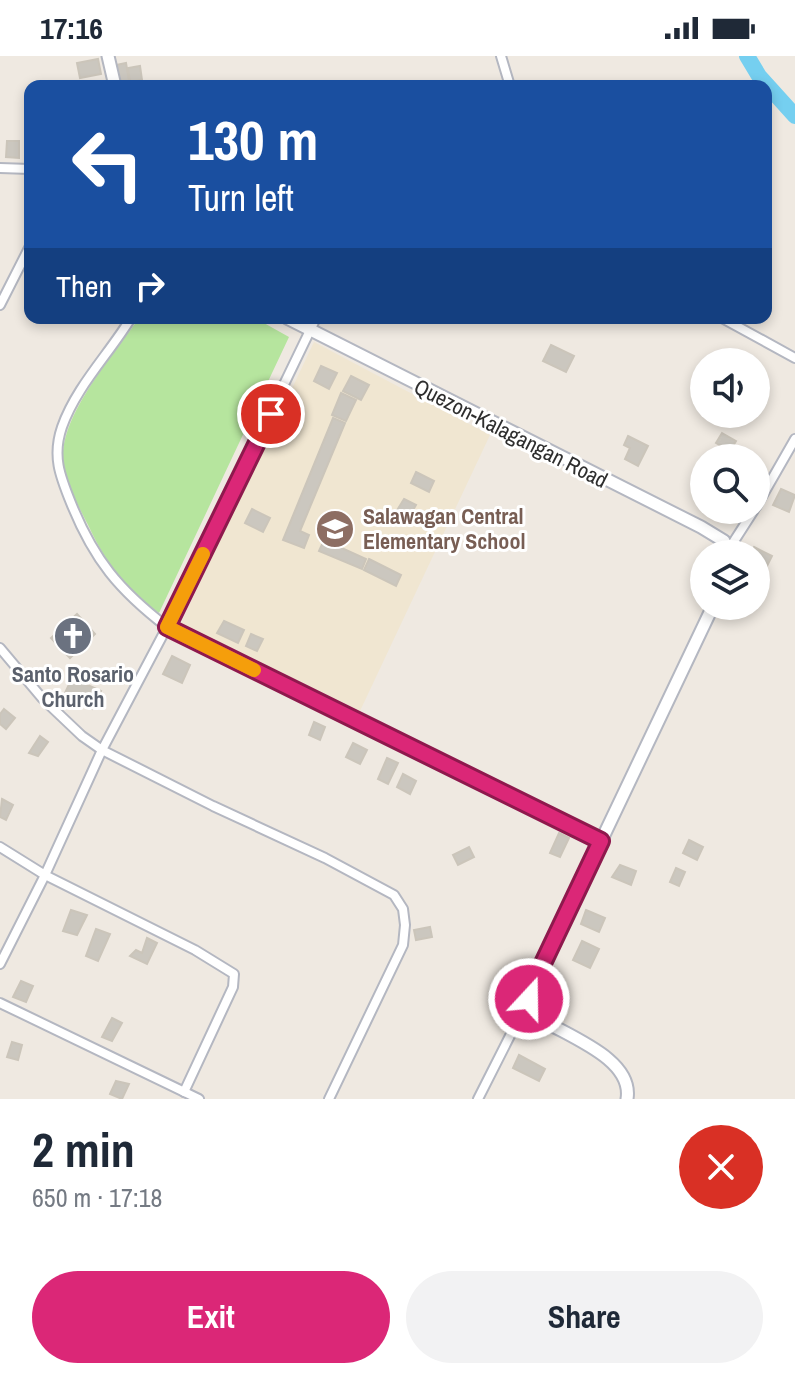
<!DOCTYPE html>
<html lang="en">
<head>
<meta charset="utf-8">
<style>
  :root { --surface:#fff; --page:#f2f2f3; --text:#1f2937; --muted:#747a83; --accent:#db2777 }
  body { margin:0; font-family:"Archivo Narrow",sans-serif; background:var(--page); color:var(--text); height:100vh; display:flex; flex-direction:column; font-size:30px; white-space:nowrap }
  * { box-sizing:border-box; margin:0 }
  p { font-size:26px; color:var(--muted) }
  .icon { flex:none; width:44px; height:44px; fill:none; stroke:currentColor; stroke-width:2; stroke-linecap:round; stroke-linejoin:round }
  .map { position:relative; height:1043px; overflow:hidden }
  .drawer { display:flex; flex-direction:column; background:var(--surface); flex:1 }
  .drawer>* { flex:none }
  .banner { position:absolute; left:24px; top:24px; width:748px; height:244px; border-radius:16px; box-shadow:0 4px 12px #0003; background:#1a4fa0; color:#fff; overflow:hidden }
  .buttons { position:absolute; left:690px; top:292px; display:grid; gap:16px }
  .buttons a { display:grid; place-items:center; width:80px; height:80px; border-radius:50%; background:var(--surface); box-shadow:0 4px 12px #0003; font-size:40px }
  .pin { position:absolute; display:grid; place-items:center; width:68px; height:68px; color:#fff; margin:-34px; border:4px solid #fff; border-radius:50%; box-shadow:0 2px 8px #0007 }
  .me { position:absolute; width:88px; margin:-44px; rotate:21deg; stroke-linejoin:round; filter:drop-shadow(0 0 6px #0008) }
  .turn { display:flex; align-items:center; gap:28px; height:168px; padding:0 32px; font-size:36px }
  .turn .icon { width:104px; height:104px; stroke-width:2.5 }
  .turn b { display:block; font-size:56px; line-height:68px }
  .then { display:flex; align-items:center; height:76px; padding:0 32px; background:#0003; gap:16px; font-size:30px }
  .round { display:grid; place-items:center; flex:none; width:84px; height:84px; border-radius:42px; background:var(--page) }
  .summary { display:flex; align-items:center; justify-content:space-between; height:136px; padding:0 32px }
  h1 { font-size:48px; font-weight:700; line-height:60px }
  .primary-button { display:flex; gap:16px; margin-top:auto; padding:16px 32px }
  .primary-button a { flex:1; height:92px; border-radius:48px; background:var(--accent); color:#fff; font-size:32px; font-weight:700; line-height:92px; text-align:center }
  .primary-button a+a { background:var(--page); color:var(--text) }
  .status { display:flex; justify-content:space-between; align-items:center; height:56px; padding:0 40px; background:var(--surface); direction:ltr }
  .status svg { height:22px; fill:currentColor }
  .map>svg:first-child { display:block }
  .education { fill:#f0e6d1 }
  .green { fill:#b6e59e }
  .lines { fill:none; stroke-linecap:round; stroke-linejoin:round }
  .river { stroke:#75cff0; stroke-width:16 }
  .building { fill:#cbc7bf; stroke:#cbc5ba; stroke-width:2 }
  .street-casing { stroke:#b4b7c1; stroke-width:12 }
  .secondary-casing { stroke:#b4b7c1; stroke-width:15 }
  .street { stroke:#fff; stroke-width:8 }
  .secondary { stroke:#fff; stroke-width:11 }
  .route-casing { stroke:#8e194d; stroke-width:20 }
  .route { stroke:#db2777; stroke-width:14 }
  .slow { stroke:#f59e0b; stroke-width:14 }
  .labels { text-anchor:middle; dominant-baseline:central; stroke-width:6; stroke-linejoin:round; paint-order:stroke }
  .street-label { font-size:22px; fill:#2e2e2e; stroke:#fff }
  .education-label { font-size:22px; font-weight:bold; fill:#785e54; stroke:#fff; text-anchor:start }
  .worship-label { font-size:22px; font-weight:bold; fill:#5b616d; stroke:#fff }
</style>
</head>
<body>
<div class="status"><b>17:16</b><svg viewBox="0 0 49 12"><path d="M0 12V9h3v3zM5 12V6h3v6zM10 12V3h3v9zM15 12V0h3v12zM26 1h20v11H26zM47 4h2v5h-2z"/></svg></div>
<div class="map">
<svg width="795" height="1043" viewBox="0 0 795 1043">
  <rect width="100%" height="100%" fill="#efe9e1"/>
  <polygon class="education" points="314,286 490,379 360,655 181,567"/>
  <path class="green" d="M139 262H255L289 281 159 557C127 536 106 507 90 473 80 452 62 424 63 399 64 355 114 298 139 262Z"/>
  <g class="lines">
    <polyline class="river" points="747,0 759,20 795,60"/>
  </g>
  <g class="building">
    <polygon points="98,3 101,18 80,22 77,7"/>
    <polygon points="126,7 129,25 119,27 116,9"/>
    <polygon points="140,10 142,24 130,26 128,12"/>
    <polygon points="28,55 30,55 30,105 25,105"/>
    <polygon points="7,85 19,85 19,102 6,101"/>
    <polygon points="551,289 574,300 566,316 543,305"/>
    <polygon points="321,310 337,317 329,333 314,325"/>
    <polygon points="351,320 369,329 361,344 343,335"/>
    <polygon points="341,337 356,344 346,365 332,359"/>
    <polygon points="333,362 345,367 300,475 309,479 304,492 283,484"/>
    <polygon points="722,377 736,385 730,395 716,387"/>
    <polygon points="628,380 648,390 638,410 625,403 630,392 624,389"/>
    <polygon points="416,416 434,425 429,436 411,427"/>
    <polygon points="781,433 795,439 789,456 773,449"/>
    <polygon points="404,443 416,449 408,463 396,456"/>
    <polygon points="252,453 270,462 263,476 245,467"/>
    <polygon points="324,484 366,503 362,513 319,495"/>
    <polygon points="754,491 772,500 767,510 756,505 756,498 751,498"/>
    <polygon points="369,503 401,519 396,530 364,514"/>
    <polygon points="77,558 95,578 70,602 51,582"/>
    <polygon points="224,565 244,574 238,587 217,577"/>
    <polygon points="251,578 263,583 257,595 246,590"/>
    <polygon points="172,600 190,609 182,627 163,618"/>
    <polygon points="72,622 101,635 92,653 64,639"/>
    <polygon points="4,653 15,662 6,673 0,668 0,658"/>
    <polygon points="314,666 325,671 320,684 309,679"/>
    <polygon points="40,680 48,686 38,700 29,697"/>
    <polygon points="353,687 367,694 360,708 346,701"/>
    <polygon points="387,702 398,707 388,728 378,723"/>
    <polygon points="403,718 416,725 410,738 397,731"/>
    <polygon points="2,743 13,749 6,764 0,761"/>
    <polygon points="559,777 569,782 560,801 550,797"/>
    <polygon points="689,784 703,791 697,804 683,797"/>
    <polygon points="469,791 474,801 458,809 453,799"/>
    <polygon points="620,809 636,815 631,829 612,821"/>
    <polygon points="676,812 685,816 679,830 670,826"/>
    <polygon points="71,854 87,859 77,879 63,875"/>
    <polygon points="586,854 605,862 599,876 581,868"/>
    <polygon points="430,871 432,881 416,884 414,874"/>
    <polygon points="96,873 110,878 98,905 86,900"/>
    <polygon points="147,882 157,887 147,908 130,900 136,894 142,897"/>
    <polygon points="582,885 599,893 590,912 573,904"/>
    <polygon points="21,925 33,930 26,946 13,941"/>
    <polygon points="112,962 122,967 112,985 102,981"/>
    <polygon points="12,986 22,989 18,1004 7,1001"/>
    <polygon points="519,999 545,1013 539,1025 513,1012"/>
    <polygon points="116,1025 129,1028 122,1043 110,1038"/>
  </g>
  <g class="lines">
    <defs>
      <g id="street">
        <polyline points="501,0 510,30"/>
        <polyline points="0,112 30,113"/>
        <polyline points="0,249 30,190"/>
        <path d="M131 262C109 298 76 331 62 371 52 400 60 420 71 447 94 504 119 534 167 571L601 785"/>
        <polyline points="722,262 795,302"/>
        <polyline points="756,451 795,383"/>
        <polyline points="729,493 754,454"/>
        <polyline points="0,592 42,642 82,680 102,694 213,750 325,802 394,839 403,853 405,869 403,889 329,1043"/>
        <polyline points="0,791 45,819 195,894 234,918 233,931 184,1036"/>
        <polyline points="0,908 45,819 102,694 167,571 316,262"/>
        <polyline points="0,947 199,1043"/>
        <polyline points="478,1043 519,962 529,949"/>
      </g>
      <g id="secondary">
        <polyline points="108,0 115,30"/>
        <polyline points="287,262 701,471 724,485 729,498"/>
        <path d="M627 1043C634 1001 563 979 534 959L529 943 535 924 713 550"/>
      </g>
    </defs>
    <use href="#street" class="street-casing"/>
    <use href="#secondary" class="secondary-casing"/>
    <use href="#street" class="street"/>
    <use href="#secondary" class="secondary"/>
  </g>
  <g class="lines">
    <defs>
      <polyline id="route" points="271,358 167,571 601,785 535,924 529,943"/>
    </defs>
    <use href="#route" class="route-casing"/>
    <use href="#route" class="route"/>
    <polyline class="slow" points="203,498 167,571 254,614"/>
  </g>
  <defs>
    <symbol id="school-disc" viewBox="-11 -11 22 22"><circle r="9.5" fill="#8d6e63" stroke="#fff"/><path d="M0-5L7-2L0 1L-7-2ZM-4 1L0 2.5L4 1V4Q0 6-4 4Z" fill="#fff"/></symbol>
    <symbol id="church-disc" viewBox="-11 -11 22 22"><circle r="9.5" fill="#6b7280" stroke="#fff"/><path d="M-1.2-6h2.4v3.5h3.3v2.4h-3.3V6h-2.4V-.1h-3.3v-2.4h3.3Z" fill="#fff"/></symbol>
  </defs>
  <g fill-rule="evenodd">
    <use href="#school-disc" x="313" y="451" width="44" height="44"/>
    <use href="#church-disc" x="51" y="558" width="44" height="44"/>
  </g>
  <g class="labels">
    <g class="street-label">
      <text transform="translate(511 377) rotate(27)">Quezon-Kalagangan Road</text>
    </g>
    <g class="education-label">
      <text x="363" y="460">Salawagan Central<tspan x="363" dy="25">Elementary School</tspan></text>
    </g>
    <g class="worship-label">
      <text x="73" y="618">Santo Rosario<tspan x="73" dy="25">Church</tspan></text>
    </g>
  </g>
</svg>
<div class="buttons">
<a><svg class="icon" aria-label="sound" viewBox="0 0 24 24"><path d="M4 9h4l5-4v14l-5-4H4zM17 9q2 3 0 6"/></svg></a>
<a><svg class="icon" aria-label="search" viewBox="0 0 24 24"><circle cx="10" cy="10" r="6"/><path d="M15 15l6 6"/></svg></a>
<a><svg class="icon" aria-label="layers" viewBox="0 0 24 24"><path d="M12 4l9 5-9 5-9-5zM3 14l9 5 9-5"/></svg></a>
</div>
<div class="pin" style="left:271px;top:358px;background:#d93025"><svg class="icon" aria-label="arrive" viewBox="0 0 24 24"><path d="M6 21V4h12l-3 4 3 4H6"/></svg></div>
<svg class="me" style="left:529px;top:943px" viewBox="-20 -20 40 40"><circle r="17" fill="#db2777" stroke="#fff" stroke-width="3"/><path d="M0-11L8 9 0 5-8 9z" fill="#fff"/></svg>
<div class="banner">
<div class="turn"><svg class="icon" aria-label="left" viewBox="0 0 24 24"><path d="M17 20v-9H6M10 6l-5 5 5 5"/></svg><div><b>130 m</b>Turn left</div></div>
<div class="then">Then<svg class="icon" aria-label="right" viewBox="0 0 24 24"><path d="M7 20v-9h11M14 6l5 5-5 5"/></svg></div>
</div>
</div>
<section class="drawer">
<div class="summary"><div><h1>2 min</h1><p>650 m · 17:18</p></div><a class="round" style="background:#d93025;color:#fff"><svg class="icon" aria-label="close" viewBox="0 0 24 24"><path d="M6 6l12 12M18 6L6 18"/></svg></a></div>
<div class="primary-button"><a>Exit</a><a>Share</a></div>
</section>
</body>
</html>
